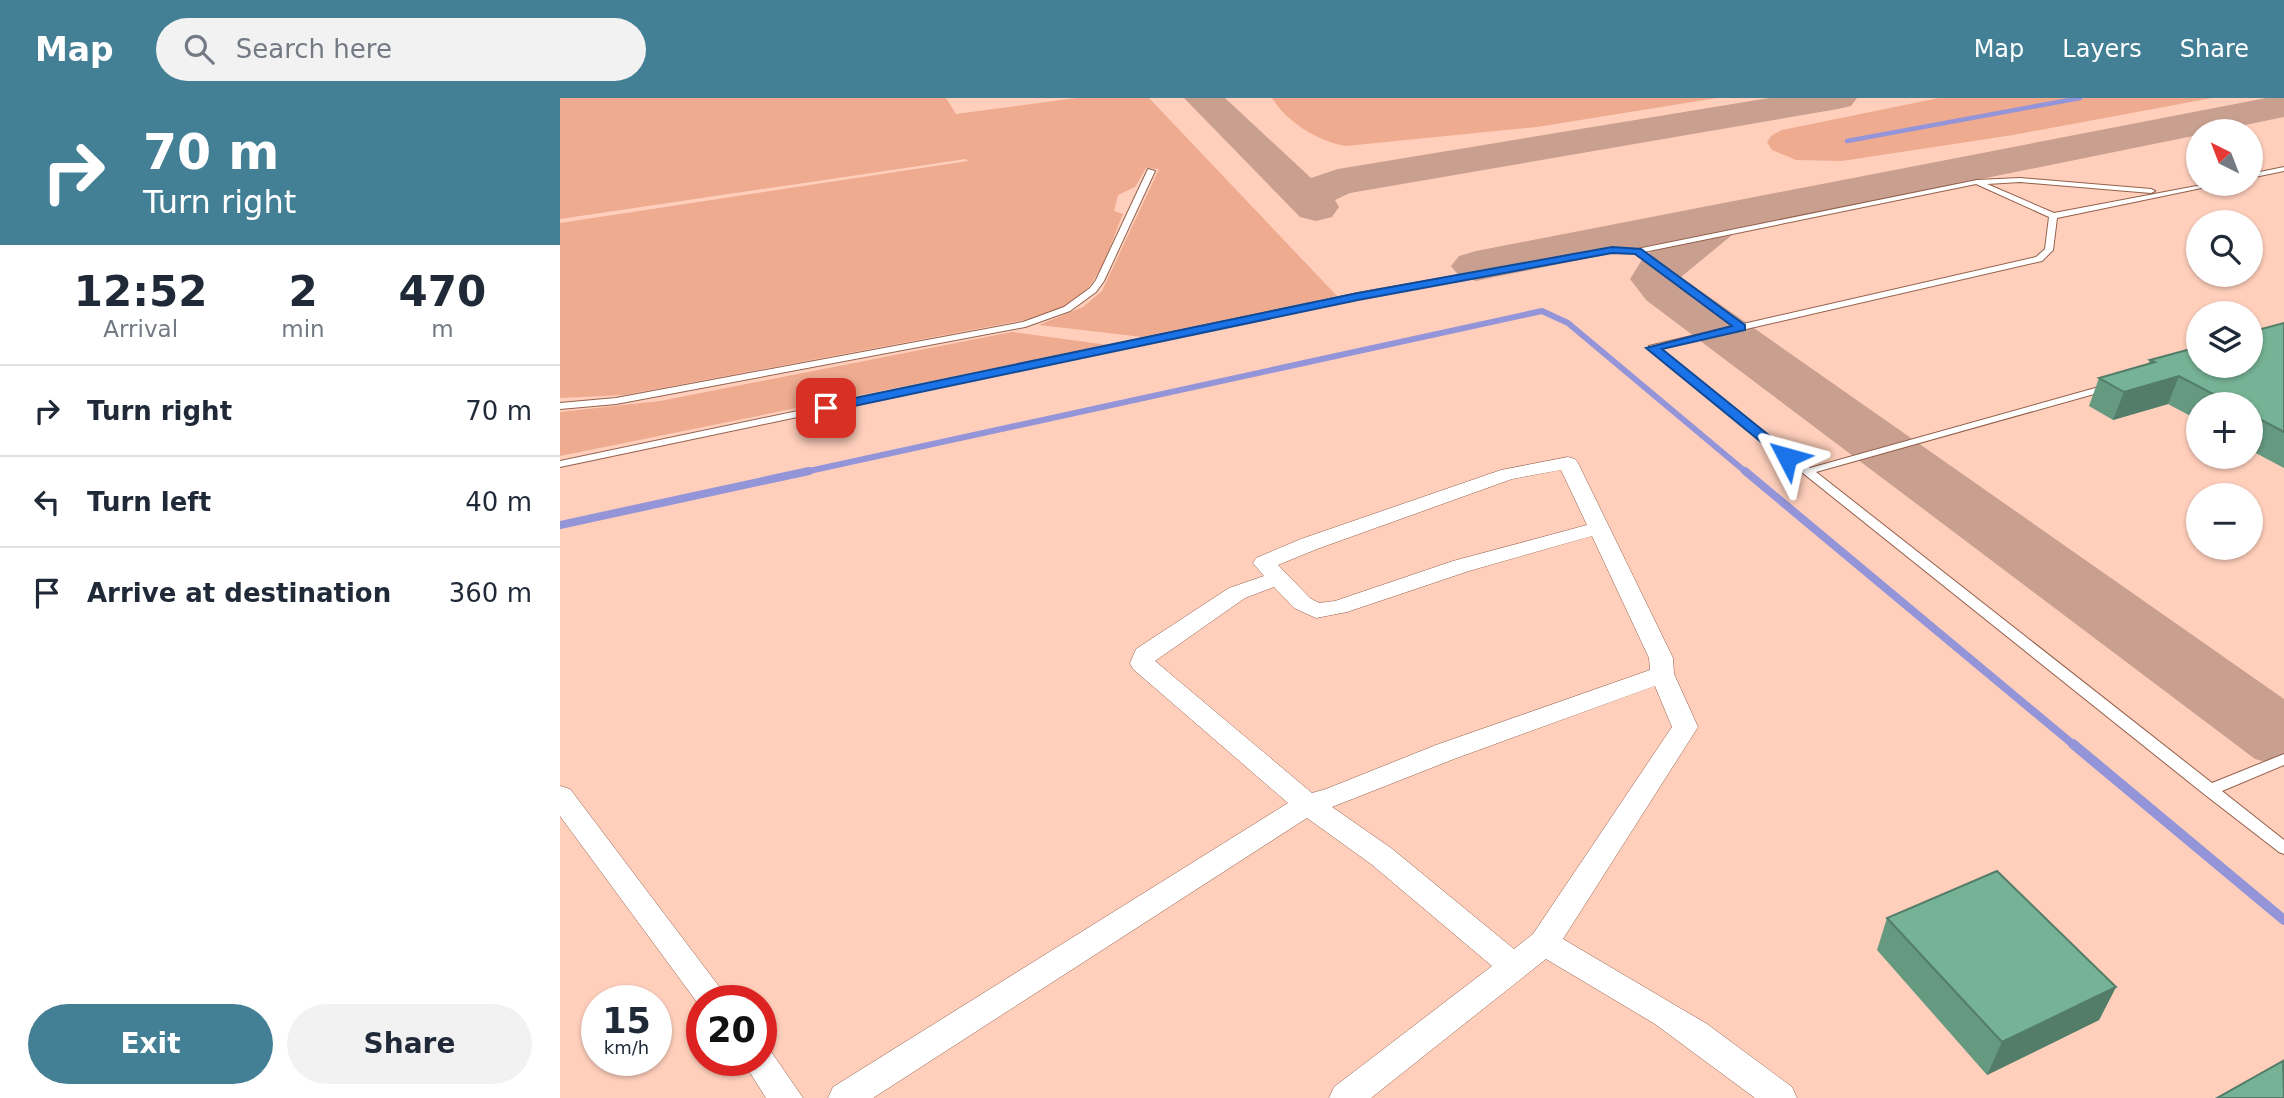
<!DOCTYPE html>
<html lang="en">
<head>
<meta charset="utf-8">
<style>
  :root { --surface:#fff; --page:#f2f2f3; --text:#1f2937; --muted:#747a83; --line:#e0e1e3; --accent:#438096 }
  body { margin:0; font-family:"DejaVu Sans",sans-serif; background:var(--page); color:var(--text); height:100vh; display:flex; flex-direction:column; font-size:26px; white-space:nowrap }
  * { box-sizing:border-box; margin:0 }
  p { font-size:23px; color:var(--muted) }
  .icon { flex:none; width:38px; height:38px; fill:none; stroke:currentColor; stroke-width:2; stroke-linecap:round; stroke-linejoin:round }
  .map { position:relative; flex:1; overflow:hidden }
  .panel { display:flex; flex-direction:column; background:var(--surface); width:560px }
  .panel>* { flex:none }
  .guide { background:#438096; color:#fff; overflow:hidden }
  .needle { width:46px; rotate:318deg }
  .controls { position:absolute; left:1626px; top:21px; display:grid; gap:14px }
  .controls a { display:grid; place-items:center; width:77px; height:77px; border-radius:50%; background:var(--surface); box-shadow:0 2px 5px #0004; font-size:35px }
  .speed { position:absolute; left:21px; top:887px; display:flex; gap:14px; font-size:35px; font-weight:700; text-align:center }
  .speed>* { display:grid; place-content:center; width:91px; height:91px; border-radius:50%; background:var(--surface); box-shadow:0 2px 5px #0004; line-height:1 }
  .speed small { font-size:18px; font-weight:400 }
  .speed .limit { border:10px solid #d22; background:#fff; color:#111 }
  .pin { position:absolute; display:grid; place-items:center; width:60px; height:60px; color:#fff; margin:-30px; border-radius:14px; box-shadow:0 4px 10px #0006 }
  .me { position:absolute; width:77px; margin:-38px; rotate:309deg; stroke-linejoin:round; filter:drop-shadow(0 0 5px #0008) }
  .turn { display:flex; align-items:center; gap:24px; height:147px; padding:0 28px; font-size:32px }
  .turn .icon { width:91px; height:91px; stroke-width:2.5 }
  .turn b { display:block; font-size:49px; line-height:60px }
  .eta { display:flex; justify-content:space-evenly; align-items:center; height:119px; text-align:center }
  .eta b { font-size:42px; font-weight:600; line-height:49px }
  .button { display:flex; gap:14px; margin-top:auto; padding:14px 28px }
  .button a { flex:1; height:80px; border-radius:42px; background:var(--accent); color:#fff; font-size:28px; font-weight:600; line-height:80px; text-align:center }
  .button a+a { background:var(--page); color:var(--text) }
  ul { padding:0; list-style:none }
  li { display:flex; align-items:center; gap:21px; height:91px; padding:0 28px; border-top:2px solid var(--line) }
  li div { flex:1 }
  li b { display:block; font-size:26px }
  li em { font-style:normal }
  header { display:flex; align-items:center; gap:42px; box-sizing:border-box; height:98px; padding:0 35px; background:var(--accent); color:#fff }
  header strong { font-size:33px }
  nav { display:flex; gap:38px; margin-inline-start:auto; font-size:24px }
  .search { width:490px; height:63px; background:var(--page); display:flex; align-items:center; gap:18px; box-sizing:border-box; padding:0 24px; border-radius:38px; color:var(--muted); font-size:26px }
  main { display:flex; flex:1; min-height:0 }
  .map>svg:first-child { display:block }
  .green { fill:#eeab90 }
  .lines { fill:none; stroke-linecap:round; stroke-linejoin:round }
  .stream-far3 { stroke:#9494d8; stroke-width:4.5 }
  .stream-far2 { stroke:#9494d8; stroke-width:6 }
  .stream-far1 { stroke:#9494d8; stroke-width:8 }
  .stream { stroke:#9494d8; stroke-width:10 }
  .taxiway { fill:#c9a090; fill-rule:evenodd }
  .service-casing { stroke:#94604b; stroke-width:2 }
  .minor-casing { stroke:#94604b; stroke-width:1 }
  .service { fill:#fff; fill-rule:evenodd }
  .minor { fill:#fff; fill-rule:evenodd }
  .wall { fill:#659980 }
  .shaded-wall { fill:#537d68 }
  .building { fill:#76b295; stroke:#537d68; stroke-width:2 }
  .route { fill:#1a73e8; stroke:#114b97; stroke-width:2 }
</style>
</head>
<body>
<header>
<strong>Map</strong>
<div class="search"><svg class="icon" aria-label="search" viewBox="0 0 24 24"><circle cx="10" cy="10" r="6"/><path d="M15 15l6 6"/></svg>Search here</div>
<nav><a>Map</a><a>Layers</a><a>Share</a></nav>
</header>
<main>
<section class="panel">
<div class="guide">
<div class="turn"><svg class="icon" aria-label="right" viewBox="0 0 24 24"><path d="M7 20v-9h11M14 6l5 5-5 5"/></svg><div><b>70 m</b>Turn right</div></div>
</div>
<div class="eta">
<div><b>12:52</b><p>Arrival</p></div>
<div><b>2</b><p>min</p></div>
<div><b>470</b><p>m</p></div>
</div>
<ul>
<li><svg class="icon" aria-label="right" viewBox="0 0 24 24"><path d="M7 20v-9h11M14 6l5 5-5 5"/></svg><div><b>Turn right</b></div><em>70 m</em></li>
<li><svg class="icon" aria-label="left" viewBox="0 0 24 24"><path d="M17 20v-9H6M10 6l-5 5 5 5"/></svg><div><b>Turn left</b></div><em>40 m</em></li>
<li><svg class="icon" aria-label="arrive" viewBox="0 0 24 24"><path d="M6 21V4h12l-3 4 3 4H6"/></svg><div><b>Arrive at destination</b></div><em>360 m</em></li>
</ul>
<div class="button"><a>Exit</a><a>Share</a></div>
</section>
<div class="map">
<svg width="1724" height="1000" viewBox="0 0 1724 1000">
  <rect width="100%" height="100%" fill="#ffcfbc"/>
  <g class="green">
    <path d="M0 0H386L396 16 516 0H589L777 198 582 239 479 227 523 209 542 193 599 71 586 70 575 89 558 97 554 113 563 116C552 142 542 179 520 198 505 211 484 216 465 222L64 297 0 300V125L408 63 406 61 0 121Z"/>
    <path d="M712 0H1157L977 29 786 48C758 44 726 23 712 0Z"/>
    <polygon points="1379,0 1652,0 1453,37 1282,63 1236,62 1212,52 1207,44 1212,37 1222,32"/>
    <polygon points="452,234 548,247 0,358 0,314 100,303"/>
  </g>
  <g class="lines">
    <polyline class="stream-far3" points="1287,43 1520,0"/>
    <polyline class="stream-far2" points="240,375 982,213 1008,225 1187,375"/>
    <g class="stream-far1">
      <polyline points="1185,373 1515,648"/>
      <polyline points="0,427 249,373"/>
    </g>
    <polyline class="stream" points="1513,646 1724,822"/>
    <g class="taxiway">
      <polygon points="624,0 665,0 751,80 778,71 1209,0 1297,0 1291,8 1278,11 790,95 775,102 779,109 772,119 756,123 740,119"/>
      <polygon points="1706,0 1724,0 1724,19 1656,33 1638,33 1638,37 1194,127 1172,137 1121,179 1724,601 1724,669 1695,661 1086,202 1070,181 1083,160 1102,145 916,183 899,178 891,168 899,158 916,153"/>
    </g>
    <defs>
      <g id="service">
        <polygon points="1724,69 1724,73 1690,80 1690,76"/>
        <polygon points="588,71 595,73 544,183 536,194 510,213 465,229 56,306 0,311 0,305 56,300 463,224 504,209 530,190 536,182"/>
        <path d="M1460 80 1591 91 1595 93 1591 95 1460 84 1427 86 1494 115 1647 86H1661L1497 120 1493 152 1482 163 1099 251 1250 370 1546 287H1552V291L1256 374 1652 685 1724 656V667L1662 693 1724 742V756L1719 754 1644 696 1089 252V248L1174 228 1075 155 1052 154 798 201 0 369V363L798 195 1052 150 1077 151 1417 82ZM1416 86 1489 119 1485 151 1476 159 1183 226 1084 154Z"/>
      </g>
      <g id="minor">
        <path d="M1008 359 1015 361 1018 365 1113 560 1114 576 1138 629 1003 841 1147 926 1232 989 1237 1000H1195L1095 926 986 861 811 1000H769L774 989 932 868 811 766 747 720 313 1000H268L273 989 728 705 573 571 570 565 576 551 669 490 704 478 693 465 696 460 741 441 941 372ZM1001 372 1027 427 893 463 775 503 759 505 750 500 718 467 757 451 952 381ZM1032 438 1089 560 1090 572 876 647 766 691 752 695 595 563 685 500 714 489 734 510 756 520 787 514 909 473ZM1095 588 1112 629 973 836 954 851 831 750 772 709 894 661Z"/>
        <polygon points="0,688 10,691 170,903 142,903 142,911 0,718"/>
        <polygon points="201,949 210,952 243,1000 206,1000 182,962 201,962"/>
      </g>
    </defs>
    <use href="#service" class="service-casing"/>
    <use href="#minor" class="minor-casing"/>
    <use href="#service" class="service"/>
    <use href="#minor" class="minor"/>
  </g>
  <g class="wall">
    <polygon points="1724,225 1724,370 1690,352 1690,306 1638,306 1638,322 1608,306 1553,322 1529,308 1539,280 1588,266 1590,262"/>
    <polygon points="1327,820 1556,889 1539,922 1427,977 1317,852"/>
  </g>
  <g class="shaded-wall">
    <polygon points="1619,278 1608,306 1553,322 1564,294"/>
    <polygon points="1556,889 1539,922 1427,977 1442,944"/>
  </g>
  <g class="building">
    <polygon points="1724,225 1724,334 1690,316 1690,306 1672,306 1619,278 1564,294 1539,280 1595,264 1590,262 1638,249 1638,268 1690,268 1690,234"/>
    <polygon points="1437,773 1556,889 1442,944 1327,820"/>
    <polygon points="1723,963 1724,1000 1657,1000"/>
  </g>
  <polygon class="route" points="1052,149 1081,151 1185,227 1185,232 1102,251 1232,356 1232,361 1222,361 1086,250 1172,228 1075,156 1052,155 798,202 266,314 259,310 266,306 798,195"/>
</svg>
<div class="controls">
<a><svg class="needle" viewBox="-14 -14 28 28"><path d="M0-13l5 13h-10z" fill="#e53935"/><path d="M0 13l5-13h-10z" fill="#747a83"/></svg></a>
<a><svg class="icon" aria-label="search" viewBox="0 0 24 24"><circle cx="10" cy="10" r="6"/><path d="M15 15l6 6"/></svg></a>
<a><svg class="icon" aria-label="layers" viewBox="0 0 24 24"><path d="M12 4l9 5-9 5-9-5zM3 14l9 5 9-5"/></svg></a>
<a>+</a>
<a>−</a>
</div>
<div class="speed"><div>15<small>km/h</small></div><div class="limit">20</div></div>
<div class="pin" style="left:266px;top:310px;background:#d93025"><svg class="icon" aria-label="arrive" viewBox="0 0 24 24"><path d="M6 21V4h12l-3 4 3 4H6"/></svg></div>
<svg class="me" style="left:1227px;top:359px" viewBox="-20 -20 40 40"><path d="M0-17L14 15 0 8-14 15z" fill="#1a73e8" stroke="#fff" stroke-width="4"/></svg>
</div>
</main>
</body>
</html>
